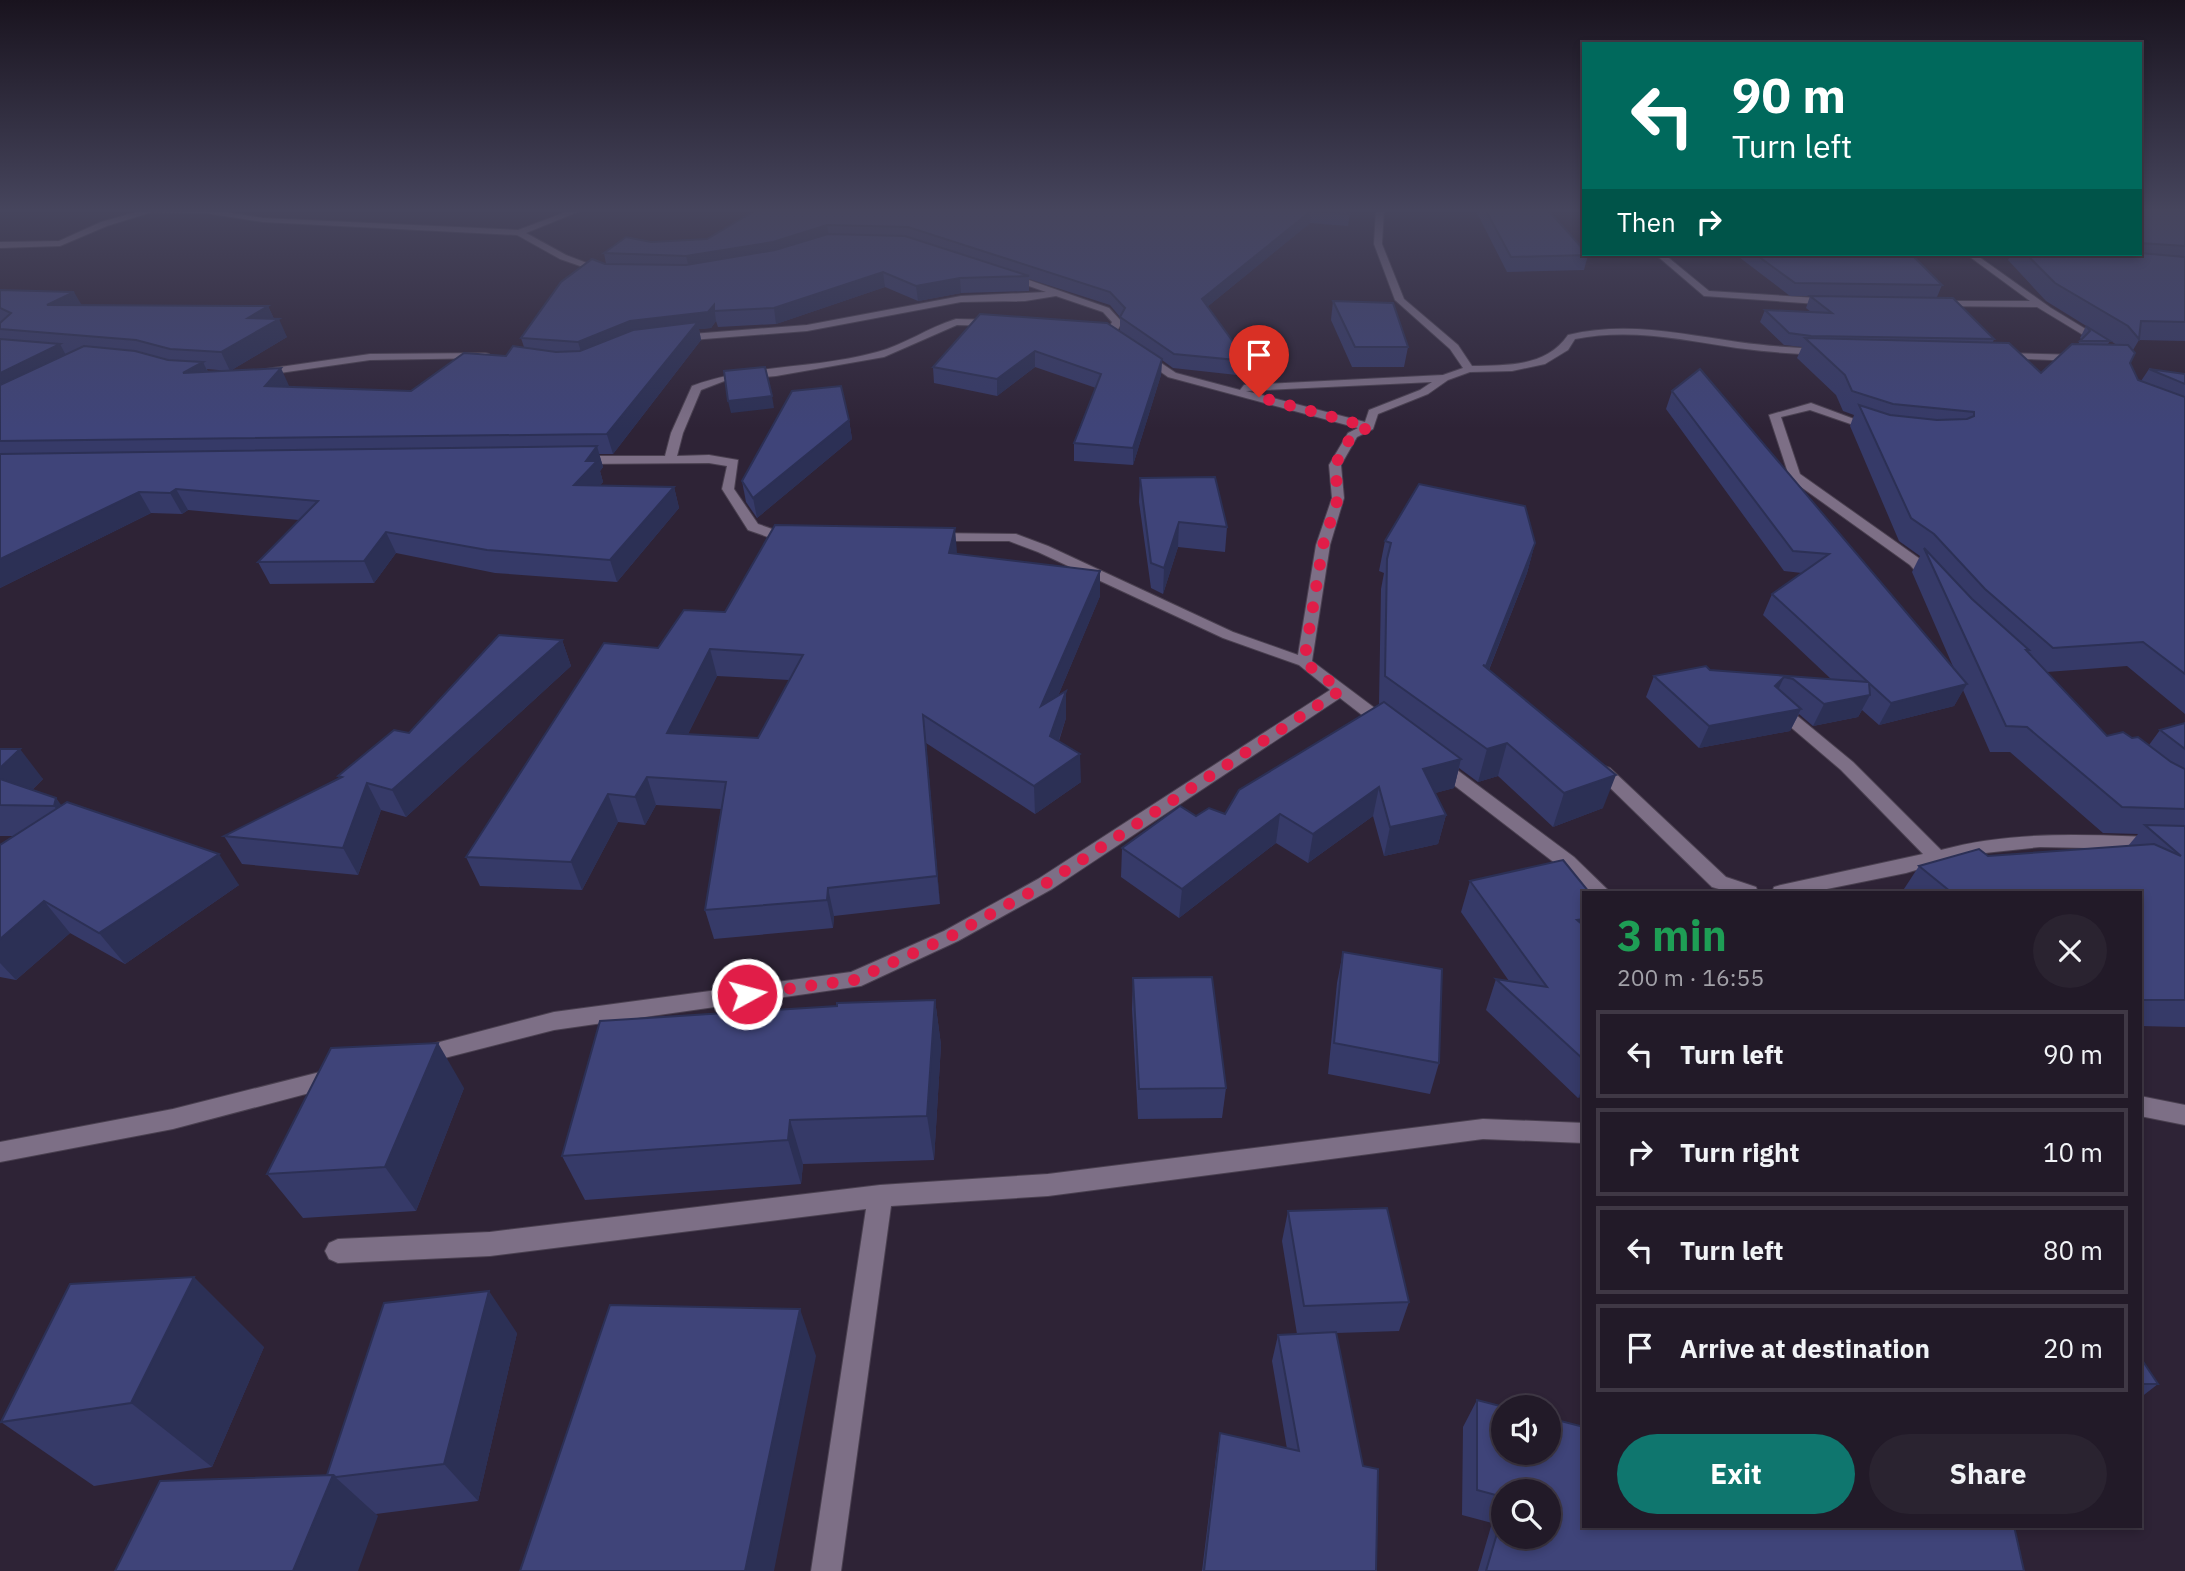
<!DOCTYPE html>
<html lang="en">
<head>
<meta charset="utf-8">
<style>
  :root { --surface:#221a28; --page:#2a2330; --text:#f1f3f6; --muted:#a2a1a8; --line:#3f3845; --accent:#0f766e }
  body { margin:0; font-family:"IBM Plex Sans",sans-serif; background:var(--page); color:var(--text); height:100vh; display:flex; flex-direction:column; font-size:26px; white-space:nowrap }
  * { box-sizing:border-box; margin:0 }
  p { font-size:23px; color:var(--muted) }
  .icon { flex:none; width:38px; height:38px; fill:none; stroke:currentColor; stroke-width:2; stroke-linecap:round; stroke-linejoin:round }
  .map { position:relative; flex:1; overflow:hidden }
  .drawer { position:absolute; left:1582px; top:891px; width:560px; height:637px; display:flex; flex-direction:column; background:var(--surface); border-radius:0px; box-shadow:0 4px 10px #0003,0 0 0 2px var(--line) }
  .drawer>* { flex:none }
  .banner { position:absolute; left:1582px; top:42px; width:560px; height:214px; border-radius:0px; box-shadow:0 4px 10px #0003,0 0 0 2px var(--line); background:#00695c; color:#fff; overflow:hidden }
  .tools { position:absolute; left:1491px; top:1395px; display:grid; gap:14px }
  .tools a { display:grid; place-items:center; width:70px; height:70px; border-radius:50%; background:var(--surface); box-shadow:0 4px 10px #0003,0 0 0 2px var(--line); font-size:35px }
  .pin { position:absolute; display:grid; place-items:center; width:60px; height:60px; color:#fff; margin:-72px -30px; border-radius:50% 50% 50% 0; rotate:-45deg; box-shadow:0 0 7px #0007 }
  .pin .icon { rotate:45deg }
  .me { position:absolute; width:77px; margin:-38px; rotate:83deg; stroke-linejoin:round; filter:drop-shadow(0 0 5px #0008) }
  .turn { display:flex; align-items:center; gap:24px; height:147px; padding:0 35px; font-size:32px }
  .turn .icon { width:91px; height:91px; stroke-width:2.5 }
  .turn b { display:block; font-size:49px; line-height:60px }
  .then { display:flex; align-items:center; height:66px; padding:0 35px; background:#0003; gap:14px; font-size:26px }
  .round { display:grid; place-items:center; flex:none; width:74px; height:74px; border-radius:37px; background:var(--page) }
  .head { display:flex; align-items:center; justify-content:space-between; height:119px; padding:0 35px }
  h1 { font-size:42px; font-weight:700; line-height:52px; color:#1e9e55 }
  .cta { display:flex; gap:14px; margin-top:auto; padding:14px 35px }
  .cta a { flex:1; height:80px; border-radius:42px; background:var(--accent); color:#fff; font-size:28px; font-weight:700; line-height:80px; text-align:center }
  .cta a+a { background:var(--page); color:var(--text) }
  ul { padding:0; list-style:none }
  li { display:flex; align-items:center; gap:21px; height:88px; margin:0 14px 10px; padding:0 21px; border:4px solid var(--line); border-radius:0px }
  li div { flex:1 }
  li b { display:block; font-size:26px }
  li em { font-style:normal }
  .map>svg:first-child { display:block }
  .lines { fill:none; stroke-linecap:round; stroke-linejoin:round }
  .minor-casing { stroke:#4a4050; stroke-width:2 }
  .minor { fill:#7d6f86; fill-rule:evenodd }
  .wall { fill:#363a68; fill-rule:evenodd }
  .shaded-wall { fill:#2c3055 }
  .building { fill:#3f4479; stroke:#2c3055; stroke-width:2; fill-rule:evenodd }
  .route { stroke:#e11d48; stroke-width:12; stroke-dasharray:0 21.6 }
</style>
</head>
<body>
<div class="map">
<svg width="2185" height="1571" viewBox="0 0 2185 1571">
  <rect width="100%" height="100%" fill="#2e2336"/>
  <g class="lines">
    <defs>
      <g id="minor">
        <polygon points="147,209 207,209 263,218 518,230 574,209 585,209 526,233 566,255 610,272 603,274 560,259 517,235 263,222 205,213 152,212 107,226 60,246 0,248 0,242 59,241 101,222"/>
        <path d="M1376 209H1384L1382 244 1404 299 1458 345 1472 366C1508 365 1546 367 1568 335 1626 321 1681 334 1738 342 1767 346 1795 348 1824 349L1829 352 1824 355C1795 354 1766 352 1737 348 1683 340 1631 328 1575 339L1568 350 1545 364 1512 371 1470 372 1448 380 1428 394 1378 414 1373 429 1357 437 1341 465 1344 498 1330 545 1312 661 1392 721 1394 725 1392 729H1380L1340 698 1052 889 958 941 861 986 554 1030 421 1064 413 1061 410 1055 413 1049 554 1012 851 972 944 931 1038 879 1330 690 1299 665 1223 638 1038 552 1009 541H933L926 537 933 533 1016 534 1048 546 1233 632 1298 655 1316 545 1332 498 1329 465 1348 433 1358 428 1168 377 1137 355 1146 353 1176 373 1240 390 1244 385 1443 375 1463 368 1450 349 1395 300 1374 244ZM1432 382 1420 390 1369 410 1365 422 1246 391Z"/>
        <polygon points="1655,254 1664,254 1709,291 1832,299 1837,302 1832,305 1704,296"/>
        <polygon points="1966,254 1975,254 2051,308 2107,342 2098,344 2037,307 1934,306 1934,302 1937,301 2030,301"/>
        <polygon points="1997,254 2025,254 2036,257 2032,260"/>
        <polygon points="1006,272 1109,308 1122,322 1115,335 1091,333 1089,331 1094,328 1108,330 1112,322 1103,312 1056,296 1025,301 961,302 807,331 679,341 674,338 679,335 807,325 961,296 1046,292 1003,277"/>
        <path d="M956 319 997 320 1002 323 997 326 957 325 884 357 776 376 727 380 701 390 683 433 677 456 709 455 738 460 734 489 758 524 795 537V543H785L748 530 722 489 727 466 709 463 579 464 573 460 579 456H665L671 433 692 386C751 364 816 369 877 352 904 345 929 327 956 319Z"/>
        <polygon points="485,353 489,354 489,358 370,360 259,376 254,373 259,370 370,354"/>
        <polygon points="2002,353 2079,355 2084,358 2079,361 1998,358 1997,356"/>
        <polygon points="1811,403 1881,429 1871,431 1810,410 1781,417 1800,474 1920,559 1939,581 1937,584 1927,584 1910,565 1790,479 1769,415"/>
        <path d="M1778 703 1784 705 1853 762 1941 850C2020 828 2104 836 2185 838V850L2040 847 1966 855 1906 873 1812 892H1772L1774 887 1781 885 1923 854 1841 770 1772 711 1770 708 1772 705Z"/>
        <polygon points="1439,759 1445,761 1574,857 1610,892 1589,892 1560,867 1433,769 1430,765 1433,761"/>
        <polygon points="1604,766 1610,768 1726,877 1756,887 1758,892 1729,892 1712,887 1598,776 1595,772"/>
        <polygon points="336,1068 344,1070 347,1077 344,1084 336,1086 173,1129 0,1162 0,1142 173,1109"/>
        <polygon points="2140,1096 2185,1105 2185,1125 2140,1116"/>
        <polygon points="1483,1119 1584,1123 1584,1143 1483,1139 1048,1196 891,1206 841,1571 811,1571 866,1209 490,1256 338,1263 329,1259 325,1251 329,1243 338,1239 490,1232 880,1185 1048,1174"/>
      </g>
    </defs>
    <use href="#minor" class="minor-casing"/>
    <use href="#minor" class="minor"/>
  </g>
  <g class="wall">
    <polygon points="758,209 1347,209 1350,214 1348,226 1310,223 1207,307 1247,361 1246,376 1173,368 1162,360 1161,375 1133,465 1074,461 1074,443 1096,388 1035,367 997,396 934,383 933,367 1120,331 1120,317 1110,305 1029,279 1029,291 961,293 918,301 885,287 776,324 718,327 716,321 711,328 699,329 701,340 613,454 599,454 603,467 600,471 603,482 600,485 674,487 679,508 617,582 495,573 396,553 374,583 270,584 258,562 299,520 188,510 182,514 151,513 0,588 0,339 1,339 0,338 0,323 1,322 0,322 0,290 81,305 268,306 274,319 287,337 230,371 207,369 208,372 290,387 411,391 506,356 524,347 521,338 606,264 604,253 651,242 707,239"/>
    <polygon points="1475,209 1547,209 1588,255 1584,270 1507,272"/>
    <polygon points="2140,209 2185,209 2185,341 2139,340 2133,350 2130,363 2138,380 2141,381 2149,369 2185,374 2185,714 2127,666 2047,672 2107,736 2132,738 2149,745 2160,730 2185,723 2185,1027 2140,1026 2140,892 1902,892 1919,866 1988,856 2128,846 2138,834 2103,833 2010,752 1990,752 1963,690 1954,706 1879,725 1862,710 1858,717 1813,726 1799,714 1790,731 1699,748 1646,697 1654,676 1710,670 1831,679 1763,615 1772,594 1802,573 1784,571 1666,409 1672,391 1955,671 1912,572 1920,556 1899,541 1850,426 1854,415 1843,411 1836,395 1797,358 1802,347 1784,345 1760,322 1765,310 1811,312 1806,308 1810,296 1910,297 1790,296 1735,254 1911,254 1942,285 1937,297 1994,339 1993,342 2041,373 2078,344 2081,339 2080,338 2086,326 2110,341 2108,344 2117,345 2046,301 2008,260 2011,254 2140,254"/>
    <polygon points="1333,301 1408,347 1404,367 1352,367 1331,320"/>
    <polygon points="849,420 852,439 757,518 746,502 742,481"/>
    <polygon points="1140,478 1227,527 1225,552 1178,547 1163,594 1151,588 1139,502"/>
    <polygon points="1385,541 1535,543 1527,573 1489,670 1603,808 1553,827 1498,776 1478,782 1459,768 1454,788 1435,793 1446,815 1438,844 1384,856 1373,816 1308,863 1276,843 1179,918 1121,877 1122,848 1196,816 1225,814 1379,704 1381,589 1384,573 1379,571"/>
    <path d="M957 554 1100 596 1058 696 1066 718 1059 741 1081 782 1035 814 926 743 940 904 834 916 833 928 714 939 705 910 721 809 656 805 645 825 618 822 582 890 480 886 466 857 658 648 725 612ZM717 676 789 680 758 738 688 734Z"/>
    <polygon points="562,640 571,666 406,817 381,810 358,875 242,864 224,836 339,778 338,776"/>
    <polygon points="0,749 43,779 32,790 56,798 61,806 239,885 125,964 70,933 16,980 0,977 0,845 14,836 0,836"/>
    <polygon points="1470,881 1584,892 1584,1095 1578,1098 1486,1010 1496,979 1509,981 1461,912"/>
    <polygon points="1343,952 1439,1063 1430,1094 1328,1074 1337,983"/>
    <polygon points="1133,978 1226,1088 1222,1118 1138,1119 1132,1009"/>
    <polygon points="935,1000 941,1045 934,1160 803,1164 801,1184 585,1200 562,1156"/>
    <polygon points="464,1088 416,1211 303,1218 267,1174"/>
    <polygon points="1288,1211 1409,1302 1399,1331 1336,1333 1376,1571 1202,1571 1216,1457 1220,1433 1287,1449 1272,1361 1278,1335 1297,1334 1282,1241"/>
    <polygon points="517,1333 478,1501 376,1514 378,1516 327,1475"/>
    <polygon points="264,1347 212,1467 94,1486 1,1422"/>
    <polygon points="2140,1357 2158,1384 2140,1398"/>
    <path d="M1477 1400 2024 1571H1478L1492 1523 1462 1515 1463 1427ZM1503 1491 1549 1536H1503Z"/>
  </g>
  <g class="shaded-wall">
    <polygon points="1311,211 1310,223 1201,312 1202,299"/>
    <polygon points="827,225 829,237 775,254 689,268 686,256"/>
    <polygon points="883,272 885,287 776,324 774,308"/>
    <polygon points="960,278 961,293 918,301 916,286"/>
    <polygon points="74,292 84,309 47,305"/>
    <polygon points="714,305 716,321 711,328 699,329 701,340 613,454 578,342 630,321"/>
    <polygon points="268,306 275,321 279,319 287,337 230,371 221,352 248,318"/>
    <polygon points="60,344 70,363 0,398 0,373"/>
    <polygon points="1035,351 1035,367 997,396 997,379"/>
    <polygon points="1162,359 1161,375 1133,465 1133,448"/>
    <polygon points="203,362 212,381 183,373"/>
    <polygon points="281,368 290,388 265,386"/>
    <polygon points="772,396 774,408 731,413 728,401"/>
    <polygon points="849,420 852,439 757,518 753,498"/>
    <polygon points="597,446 603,467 600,471 603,482 580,506 574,485 586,461"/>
    <polygon points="674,487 679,508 617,582 610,560"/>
    <polygon points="176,489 188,510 182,514 170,493"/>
    <polygon points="139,492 151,513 0,588 0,559"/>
    <polygon points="1179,522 1178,547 1163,594 1164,568"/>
    <polygon points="955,528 957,553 951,579 949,553"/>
    <polygon points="386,532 396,553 374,583 364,561"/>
    <polygon points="1535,543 1527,573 1478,697 1486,666"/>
    <polygon points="1100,571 1100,596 1042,734 1041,706"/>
    <polygon points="562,640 571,666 406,817 392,790"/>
    <polygon points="710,649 717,676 675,760 667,733"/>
    <polygon points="1784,677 1774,699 1775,686"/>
    <polygon points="1967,684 1954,706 1879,725 1891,703"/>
    <polygon points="1066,691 1066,718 1051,763 1050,736"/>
    <polygon points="1870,695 1858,717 1813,726 1824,704"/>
    <polygon points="1801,709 1790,731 1699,748 1709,726"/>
    <polygon points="923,715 926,743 940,904 937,876"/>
    <polygon points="1507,743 1498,776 1478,782 1487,749"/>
    <polygon points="20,749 43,779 16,805 0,788 0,768"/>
    <polygon points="1080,754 1081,782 1035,814 1034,786"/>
    <polygon points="1461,759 1454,788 1417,798 1423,769"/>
    <polygon points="1616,775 1603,808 1553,827 1564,793"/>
    <polygon points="647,777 656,805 645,825 635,797"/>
    <polygon points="367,783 381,810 358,875 343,848"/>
    <polygon points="1379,787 1373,816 1308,863 1313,834"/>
    <polygon points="608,794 618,822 582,890 571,862"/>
    <polygon points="56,798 79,829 78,837 54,806"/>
    <polygon points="1280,814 1276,843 1179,918 1182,889"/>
    <polygon points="1446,815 1438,844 1384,856 1390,827"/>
    <polygon points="219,854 239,885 125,964 99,933"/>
    <polygon points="828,888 834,916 833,928 827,900"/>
    <polygon points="44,901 70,933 16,980 0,963 0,939"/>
    <polygon points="1584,919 1584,947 1577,920"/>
    <polygon points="935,1000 941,1045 934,1160 927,1116"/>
    <polygon points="438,1043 464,1088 416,1211 385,1167"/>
    <polygon points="1584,1085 1584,1095 1578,1098"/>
    <polygon points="790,1120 803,1164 801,1184 788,1140"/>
    <polygon points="194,1277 264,1347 212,1467 131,1403"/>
    <polygon points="489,1291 517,1333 478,1501 444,1464"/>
    <polygon points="800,1309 816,1356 774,1571 745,1571"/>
    <polygon points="333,1475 378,1516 358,1571 293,1571"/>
  </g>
  <g class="building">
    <polygon points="758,209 1347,209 1350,214 1311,211 1202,299 1247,361 1174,354 1120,317 1125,308 1110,292 908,227 827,225 773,242 686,256 604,253 626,237 651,242 707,239"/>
    <polygon points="1485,209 1547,209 1584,250 1584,254 1587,254 1588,255 1511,257"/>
    <polygon points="2140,209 2185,209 2185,246 2140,243"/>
    <polygon points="828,234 905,236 1029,276 960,278 916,286 883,272 774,308 714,311 714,305 708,312 630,321 578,342 521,338 561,282 592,259 605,264 686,265 775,250"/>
    <polygon points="2140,253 2185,257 2185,322 2141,321 2139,339 2128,326 2055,283 2026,254"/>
    <polygon points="1755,254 1911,254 1942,285 1795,283"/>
    <polygon points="0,290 74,292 47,305 268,306 248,318 279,319 221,352 170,349 136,340 0,329 0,323 11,313 0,308"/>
    <polygon points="1810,296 1953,298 1994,339 1811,336 1789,333 1765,310 1832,313"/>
    <polygon points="1333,301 1393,303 1408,347 1355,347"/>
    <polygon points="980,314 1107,323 1162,359 1133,448 1074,443 1101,374 1035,351 997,379 933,367"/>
    <polygon points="698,322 607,434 0,441 0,385 84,346 135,351 168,360 203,362 183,373 281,368 265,386 411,391 464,353 506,356 513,346 556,352 580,351 633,330"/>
    <polygon points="2086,326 2110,341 2080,341 2090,331"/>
    <polygon points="1805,338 2009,343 2041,373 2072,344 2128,345 2135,353 2130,363 2138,380 2185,397 2185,674 2143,642 2053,648 1985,589 1934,534 1911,518 1859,405 1890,415 1937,420 1967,419 1974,416 1974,412 1893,404 1852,391 1845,375"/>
    <polygon points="0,339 60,344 0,373"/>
    <polygon points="765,367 772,396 728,401 724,371"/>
    <polygon points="1700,369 1967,684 1891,703 1869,683 1870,695 1824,704 1793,679 1784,677 1775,686 1801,709 1709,726 1654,676 1706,666 1710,670 1868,682 1772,594 1829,554 1793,551 1672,391"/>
    <polygon points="2149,369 2185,374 2185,384"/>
    <polygon points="841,386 849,420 753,498 742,481 792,391"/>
    <polygon points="597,446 586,461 597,461 574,485 674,487 610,560 487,550 386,532 364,561 258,562 318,501 176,489 170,493 139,492 0,559 0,454"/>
    <polygon points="1215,477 1227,527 1179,522 1164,568 1151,563 1140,478"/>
    <polygon points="1419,484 1525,506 1535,543 1486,666 1483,665 1616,775 1564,793 1507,743 1487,749 1385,676 1387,559 1391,543 1385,541"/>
    <path d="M775 525 955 528 949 553 1100 571 1041 706 1066 691 1050 736 1080 754 1034 786 923 715 937 876 828 888 827 900 705 910 726 782 647 777 635 797 608 794 571 862 466 857 604 643 658 648 684 610 725 612ZM710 649 803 655 758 738 667 733Z"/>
    <polygon points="1924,548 1972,599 2029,650 2026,650 2107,736 2123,732 2132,738 2138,737 2171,762 2185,769 2185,809 2122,807 2027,727 2006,726"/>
    <polygon points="499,635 562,640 392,790 367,783 343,848 224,836 342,777 338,776 394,730 409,733"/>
    <polygon points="1384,702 1461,759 1423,769 1446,815 1390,827 1379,787 1313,834 1280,814 1182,889 1122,848 1180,806 1196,816 1209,808 1225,814 1239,790"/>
    <polygon points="2185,723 2185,749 2160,730"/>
    <polygon points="0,749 20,749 0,768"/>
    <polygon points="0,779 56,798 54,806 0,805"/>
    <polygon points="67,802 219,854 99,933 44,901 0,939 0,845"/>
    <polygon points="2145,825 2185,826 2185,1000 2140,1000 2140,892 1951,892 1919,866 1979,849 1988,856 2154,844 2181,856"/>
    <polygon points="1563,860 1589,892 1584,892 1584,919 1577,920 1584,926 1584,1060 1496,979 1547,987 1470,881"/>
    <polygon points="1343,952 1442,969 1439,1063 1334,1043"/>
    <polygon points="1212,977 1226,1088 1139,1089 1133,978"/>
    <polygon points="935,1000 927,1116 790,1120 788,1140 562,1156 600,1021 837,1006 837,1003"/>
    <polygon points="438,1043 385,1167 267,1174 331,1048"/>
    <polygon points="1387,1208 1409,1302 1304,1306 1288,1211"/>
    <polygon points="194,1277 131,1403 1,1422 70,1284"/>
    <polygon points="489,1291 444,1464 336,1477 333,1475 327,1475 384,1303"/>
    <polygon points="610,1305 800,1309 745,1571 520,1571"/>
    <polygon points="1336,1332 1363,1466 1378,1469 1376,1571 1204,1571 1220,1433 1299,1451 1278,1335"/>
    <polygon points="2140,1357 2158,1384 2140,1384"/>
    <polygon points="1477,1400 1504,1407 1503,1407 1503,1452 1549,1452 1549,1418 1584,1427 1584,1526 2014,1526 2024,1571 1486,1571 1503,1513 1503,1536 1549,1536 1549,1491 1503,1491 1503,1497 1477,1490"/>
    <polygon points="333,1475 293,1571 115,1571 160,1481"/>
  </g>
  <linearGradient id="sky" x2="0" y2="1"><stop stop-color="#19131e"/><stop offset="0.49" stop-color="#46455d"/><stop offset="1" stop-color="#46455d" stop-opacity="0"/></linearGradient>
  <rect width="2185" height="429" fill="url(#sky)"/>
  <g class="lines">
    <polyline class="route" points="747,994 854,980 951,936 1045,884 1341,690 1304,662 1323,545 1338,498 1335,465 1352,435 1369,427 1259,397"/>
  </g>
</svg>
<div class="tools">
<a><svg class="icon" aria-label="sound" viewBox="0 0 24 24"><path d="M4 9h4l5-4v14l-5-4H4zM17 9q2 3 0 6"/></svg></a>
<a><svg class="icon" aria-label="search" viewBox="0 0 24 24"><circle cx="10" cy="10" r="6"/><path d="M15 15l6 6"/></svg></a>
</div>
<div class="pin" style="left:1259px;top:397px;background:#d93025"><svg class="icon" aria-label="arrive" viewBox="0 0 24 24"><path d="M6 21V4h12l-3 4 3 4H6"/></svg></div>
<svg class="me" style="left:747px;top:994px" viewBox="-20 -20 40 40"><circle r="17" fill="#e11d48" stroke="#fff" stroke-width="3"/><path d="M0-11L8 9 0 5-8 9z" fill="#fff"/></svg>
<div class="banner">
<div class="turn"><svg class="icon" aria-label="left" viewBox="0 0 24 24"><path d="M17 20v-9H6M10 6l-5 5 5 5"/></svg><div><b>90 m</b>Turn left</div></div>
<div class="then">Then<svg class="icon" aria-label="right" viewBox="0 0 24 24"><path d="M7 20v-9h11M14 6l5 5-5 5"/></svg></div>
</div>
<section class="drawer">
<div class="head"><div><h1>3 min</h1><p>200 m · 16:55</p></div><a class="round"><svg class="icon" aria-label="close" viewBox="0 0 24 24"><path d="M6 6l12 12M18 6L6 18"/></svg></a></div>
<ul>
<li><svg class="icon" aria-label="left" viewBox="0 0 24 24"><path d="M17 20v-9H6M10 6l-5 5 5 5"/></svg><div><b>Turn left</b></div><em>90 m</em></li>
<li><svg class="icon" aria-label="right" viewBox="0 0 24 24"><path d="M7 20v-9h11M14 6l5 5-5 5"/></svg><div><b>Turn right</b></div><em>10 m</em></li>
<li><svg class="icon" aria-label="left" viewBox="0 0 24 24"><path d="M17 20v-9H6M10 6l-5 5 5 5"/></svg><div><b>Turn left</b></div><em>80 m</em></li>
<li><svg class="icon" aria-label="arrive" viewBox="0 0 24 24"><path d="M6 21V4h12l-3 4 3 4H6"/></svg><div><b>Arrive at destination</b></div><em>20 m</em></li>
</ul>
<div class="cta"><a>Exit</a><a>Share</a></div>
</section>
</div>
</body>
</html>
